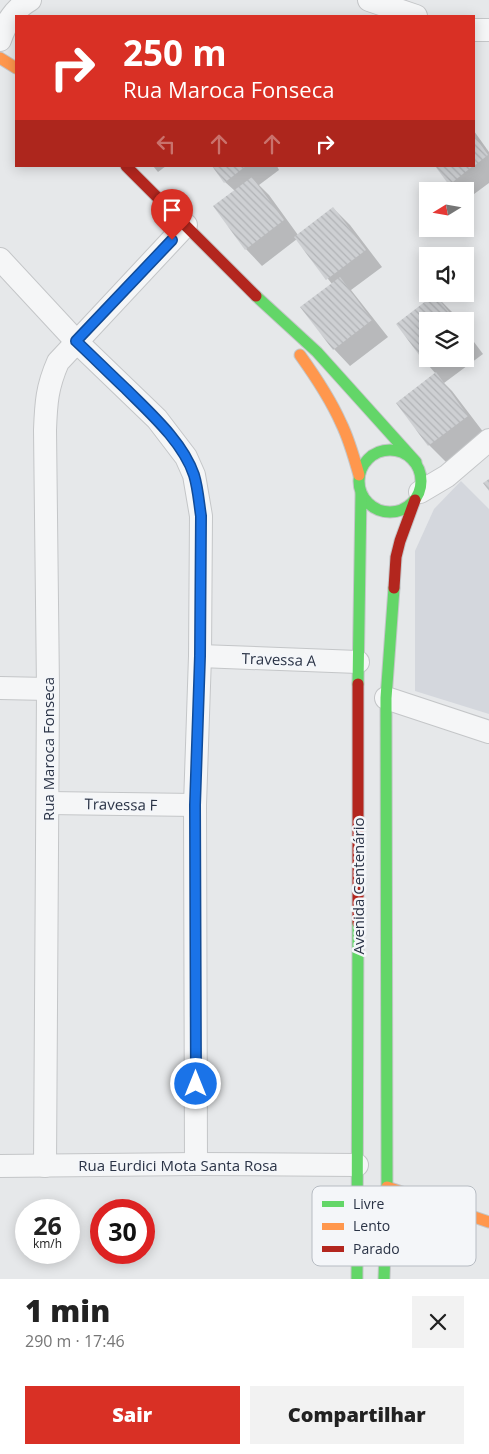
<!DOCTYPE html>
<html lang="pt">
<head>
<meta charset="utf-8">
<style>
  :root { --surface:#fff; --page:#f2f2f2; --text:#222; --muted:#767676; --accent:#d93025 }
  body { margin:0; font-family:"Open Sans",sans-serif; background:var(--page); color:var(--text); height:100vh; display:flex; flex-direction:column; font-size:19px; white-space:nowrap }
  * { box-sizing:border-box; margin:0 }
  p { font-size:16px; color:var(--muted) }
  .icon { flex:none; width:28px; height:28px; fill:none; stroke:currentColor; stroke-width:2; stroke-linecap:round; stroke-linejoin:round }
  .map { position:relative; height:1279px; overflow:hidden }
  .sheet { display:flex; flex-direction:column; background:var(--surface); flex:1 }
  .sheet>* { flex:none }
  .hud { position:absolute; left:15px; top:15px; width:460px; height:152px; border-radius:0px; box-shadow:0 2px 12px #0003; background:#d93025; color:#fff; overflow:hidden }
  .needle { width:32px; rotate:259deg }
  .controls { position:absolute; left:419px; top:182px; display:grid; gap:10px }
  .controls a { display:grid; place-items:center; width:55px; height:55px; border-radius:0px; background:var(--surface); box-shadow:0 2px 12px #0003; font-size:25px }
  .speed { position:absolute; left:15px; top:1199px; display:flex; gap:10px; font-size:25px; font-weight:700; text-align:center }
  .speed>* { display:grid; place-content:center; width:65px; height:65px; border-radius:50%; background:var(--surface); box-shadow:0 2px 12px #0003; line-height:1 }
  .speed small { font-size:12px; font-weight:400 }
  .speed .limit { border:8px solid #d22; background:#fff; color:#111 }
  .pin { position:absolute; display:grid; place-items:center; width:42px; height:42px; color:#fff; margin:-51px -21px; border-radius:50% 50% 50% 0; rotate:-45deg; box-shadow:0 0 5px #0007 }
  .pin .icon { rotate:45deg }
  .me { position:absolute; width:55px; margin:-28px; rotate:0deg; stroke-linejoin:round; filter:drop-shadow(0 0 4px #0008) }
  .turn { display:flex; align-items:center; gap:18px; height:105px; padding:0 25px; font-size:22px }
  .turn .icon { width:65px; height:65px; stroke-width:2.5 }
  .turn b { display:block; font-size:35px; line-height:42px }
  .lanes { display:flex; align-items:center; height:48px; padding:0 25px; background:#0003; justify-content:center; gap:25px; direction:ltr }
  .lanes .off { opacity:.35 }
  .round { display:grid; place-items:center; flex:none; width:52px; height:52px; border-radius:0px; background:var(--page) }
  .overview { display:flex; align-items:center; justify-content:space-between; height:85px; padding:0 25px }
  h1 { font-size:30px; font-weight:800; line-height:38px }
  .button { display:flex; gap:10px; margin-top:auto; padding:10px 25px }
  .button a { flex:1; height:58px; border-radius:0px; background:var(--accent); color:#fff; font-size:20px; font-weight:800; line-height:58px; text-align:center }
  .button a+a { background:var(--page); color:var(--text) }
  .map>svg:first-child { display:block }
  .built { fill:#d4d7dd }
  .shadow { fill:#0003 }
  .building { fill:url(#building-back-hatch) }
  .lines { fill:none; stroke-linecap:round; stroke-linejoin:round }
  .street-casing { stroke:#c4c6c8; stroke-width:24 }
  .fast-casing { stroke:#c4c6c8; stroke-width:13 }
  .slow-casing { stroke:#c4c6c8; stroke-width:13 }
  .jam-casing { stroke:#c4c6c8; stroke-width:13 }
  .street { stroke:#f5f6f7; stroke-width:22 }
  .fast { stroke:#63d668; stroke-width:11 }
  .slow { stroke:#ff974d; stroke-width:11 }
  .jam { stroke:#b3261e; stroke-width:11 }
  .route-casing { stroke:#114b97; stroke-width:12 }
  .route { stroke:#1a73e8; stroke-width:9 }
  .labels { text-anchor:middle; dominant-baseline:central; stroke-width:5; stroke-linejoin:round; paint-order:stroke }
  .street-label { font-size:15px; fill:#2a3346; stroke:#f4f6f9 }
  .key { fill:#f4f6f9; stroke:#b7bcc3; stroke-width:1 }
  .key-label { font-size:14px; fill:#2a3346 }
</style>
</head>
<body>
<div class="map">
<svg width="489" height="1279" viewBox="0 0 489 1279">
  <defs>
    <pattern id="building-back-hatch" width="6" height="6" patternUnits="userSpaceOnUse" patternTransform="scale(1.25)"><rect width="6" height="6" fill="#ced0d3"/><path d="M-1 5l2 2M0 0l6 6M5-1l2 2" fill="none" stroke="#b1b3b6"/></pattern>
  </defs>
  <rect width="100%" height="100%" fill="#e6e8ea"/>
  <polygon class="built" points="461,481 489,509 489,714 415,691 415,551 434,509"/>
  <g class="shadow">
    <polygon points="474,131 489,152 489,183 466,200 465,191 457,191 436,166 474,166"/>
    <polygon points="153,166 166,166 158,172"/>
    <polygon points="213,166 277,166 279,170 259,185 269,195 298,235 333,208 350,225 382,267 351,290 388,337 350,366 334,349 332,284 297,239 262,266 246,249 235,191 225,182"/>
    <polygon points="435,295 452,312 459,321 428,321 428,359 465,359 465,330 483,354 444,383 452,391 484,433 446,462 429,445 398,403 436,374 429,366 397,324"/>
  </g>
  <g class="building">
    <polygon points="474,135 488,155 474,166"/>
    <polygon points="212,166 246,166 224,183"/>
    <polygon points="435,166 473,166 449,185"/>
    <polygon points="252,177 284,220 245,250 213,206"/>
    <polygon points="333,207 366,250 326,280 294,237"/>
    <polygon points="340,277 372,320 333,350 300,307"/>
    <polygon points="435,294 456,321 428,321 428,359 439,359 428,367 396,324"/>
    <polygon points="436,372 468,416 428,446 396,403"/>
    <polygon points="489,479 489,491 483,483"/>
  </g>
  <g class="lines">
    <defs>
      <g id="street">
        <polyline points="369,0 416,16"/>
        <polyline points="474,30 489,30"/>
        <path d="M0 40C6 23 14 9 30 0"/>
        <polyline points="0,259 76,341 157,419 186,457 194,475 201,516 200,656 195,805 196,1164"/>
        <polyline points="420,492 447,476 489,440"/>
        <polyline points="200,656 358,662"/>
        <polyline points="0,688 48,689"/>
        <polyline points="386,698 489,732"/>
        <polyline points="48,803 195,805"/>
        <polyline points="0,1166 196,1164 357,1165"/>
        <path d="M45 1166 48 689 45 430C46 403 47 387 58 362L186 225"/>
      </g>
      <g id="fast">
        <polyline points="256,296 317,352 416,462"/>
        <circle cx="390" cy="481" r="31"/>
        <polyline points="358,684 361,494"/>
        <polyline points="357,1279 358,923"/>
        <polyline points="384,1279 387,1187 386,698 394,588"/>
      </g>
      <g id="slow">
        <polyline points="0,58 16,68"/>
        <path d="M300 355C315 376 330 398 341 423 349 439 354 457 359 475"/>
        <polyline points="387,1187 489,1222"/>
      </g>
      <g id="jam">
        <polyline points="126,166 256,296"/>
        <polyline points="394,588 396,557 400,541 415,500"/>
        <polyline points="358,923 358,684"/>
      </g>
    </defs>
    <use href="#street" class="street-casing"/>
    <use href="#fast" class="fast-casing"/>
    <use href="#slow" class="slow-casing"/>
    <use href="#jam" class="jam-casing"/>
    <use href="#street" class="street"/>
    <use href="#fast" class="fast"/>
    <use href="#slow" class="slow"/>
    <use href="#jam" class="jam"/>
  </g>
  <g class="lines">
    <defs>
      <path id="route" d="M172 240 76 341C93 357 109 373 126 389 150 413 183 442 194 475 198 488 199 503 201 516L200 656 195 805 196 1084"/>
    </defs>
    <use href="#route" class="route-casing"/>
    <use href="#route" class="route"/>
  </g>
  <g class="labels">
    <g class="street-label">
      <text transform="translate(279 659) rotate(2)">Travessa A</text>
      <text transform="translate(48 749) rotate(-90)">Rua Maroca Fonseca</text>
      <text transform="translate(121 804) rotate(1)">Travessa F</text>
      <text transform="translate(358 886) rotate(-90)">Avenida Centenário</text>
      <text x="178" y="1165">Rua Eurdici Mota Santa Rosa</text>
    </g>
  </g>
  <rect x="312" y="1186" width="164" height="80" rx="8" class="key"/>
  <rect x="322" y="1201" width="22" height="6" fill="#63d668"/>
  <rect x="322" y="1223" width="22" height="7" fill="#ff974d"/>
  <rect x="322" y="1246" width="22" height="6" fill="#b3261e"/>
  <g class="key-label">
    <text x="353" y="1209">Livre</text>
    <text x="353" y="1231">Lento</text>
    <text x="353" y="1254">Parado</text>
  </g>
</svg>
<div class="controls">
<a><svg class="needle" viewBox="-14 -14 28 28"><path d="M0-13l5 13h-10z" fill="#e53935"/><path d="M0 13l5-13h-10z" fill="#767676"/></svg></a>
<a><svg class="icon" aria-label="sound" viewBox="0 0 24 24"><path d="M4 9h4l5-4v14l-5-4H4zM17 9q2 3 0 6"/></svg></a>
<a><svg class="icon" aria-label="layers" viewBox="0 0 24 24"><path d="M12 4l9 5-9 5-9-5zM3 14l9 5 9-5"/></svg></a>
</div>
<div class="speed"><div>26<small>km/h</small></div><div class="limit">30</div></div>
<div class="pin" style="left:172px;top:240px;background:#d93025"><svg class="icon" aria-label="arrive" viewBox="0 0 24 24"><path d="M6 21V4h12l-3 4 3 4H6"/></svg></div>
<svg class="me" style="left:196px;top:1084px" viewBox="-20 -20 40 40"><circle r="17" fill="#1a73e8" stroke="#fff" stroke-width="3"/><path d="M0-11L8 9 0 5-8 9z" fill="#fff"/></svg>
<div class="hud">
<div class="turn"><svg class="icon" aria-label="right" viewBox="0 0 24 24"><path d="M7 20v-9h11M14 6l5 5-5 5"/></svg><div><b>250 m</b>Rua Maroca Fonseca</div></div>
<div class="lanes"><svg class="icon off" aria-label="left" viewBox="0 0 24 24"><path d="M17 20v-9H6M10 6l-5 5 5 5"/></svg><svg class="icon off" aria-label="ahead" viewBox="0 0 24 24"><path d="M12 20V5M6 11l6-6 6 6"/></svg><svg class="icon off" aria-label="ahead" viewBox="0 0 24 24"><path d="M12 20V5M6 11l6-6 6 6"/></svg><svg class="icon" aria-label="right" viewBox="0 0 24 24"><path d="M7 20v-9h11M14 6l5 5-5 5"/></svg></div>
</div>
</div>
<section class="sheet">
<div class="overview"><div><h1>1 min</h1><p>290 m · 17:46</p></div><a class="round"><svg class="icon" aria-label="close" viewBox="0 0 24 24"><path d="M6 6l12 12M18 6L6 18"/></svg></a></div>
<div class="button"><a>Sair</a><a>Compartilhar</a></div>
</section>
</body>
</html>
